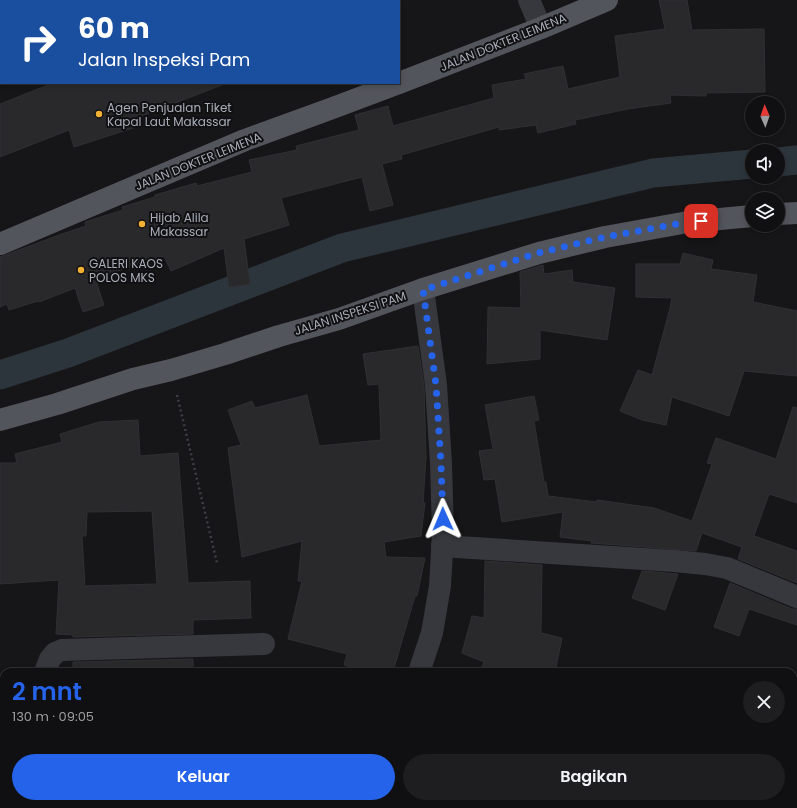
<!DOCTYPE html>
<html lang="id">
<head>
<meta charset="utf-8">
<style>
  :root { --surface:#101012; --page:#1e1e20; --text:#f1f3f6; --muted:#9c9d9f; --line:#303032; --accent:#2563eb }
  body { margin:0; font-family:Poppins,sans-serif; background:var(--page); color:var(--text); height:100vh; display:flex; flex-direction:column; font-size:15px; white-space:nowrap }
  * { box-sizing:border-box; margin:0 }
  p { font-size:13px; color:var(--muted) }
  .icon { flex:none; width:22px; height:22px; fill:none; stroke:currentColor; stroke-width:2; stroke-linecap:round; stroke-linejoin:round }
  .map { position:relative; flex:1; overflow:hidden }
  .side { position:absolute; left:0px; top:668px; width:797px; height:140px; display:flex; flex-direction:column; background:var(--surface); border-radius:12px 12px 0 0; box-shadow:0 2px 6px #0003,0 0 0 1px var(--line) }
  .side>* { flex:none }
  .hud { position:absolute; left:0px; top:0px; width:400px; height:84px; box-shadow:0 2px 6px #0003,0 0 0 1px var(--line); background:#1a4fa0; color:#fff; overflow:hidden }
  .needle { width:26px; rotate:358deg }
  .fabs { position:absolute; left:745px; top:96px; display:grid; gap:8px }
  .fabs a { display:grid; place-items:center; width:40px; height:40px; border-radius:50%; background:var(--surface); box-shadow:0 2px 6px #0003,0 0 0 1px var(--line); font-size:20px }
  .pin { position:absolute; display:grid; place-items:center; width:34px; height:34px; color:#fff; margin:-17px; border-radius:8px; box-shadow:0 2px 6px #0006 }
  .me { position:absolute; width:44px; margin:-22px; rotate:359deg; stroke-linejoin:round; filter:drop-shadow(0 0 3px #0008) }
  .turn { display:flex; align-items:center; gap:14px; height:84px; padding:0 12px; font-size:18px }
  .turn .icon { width:52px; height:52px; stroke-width:2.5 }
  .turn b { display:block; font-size:28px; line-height:34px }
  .round { display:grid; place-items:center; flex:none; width:42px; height:42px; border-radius:21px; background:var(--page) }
  .headline { display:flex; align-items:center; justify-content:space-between; height:68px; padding:0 12px }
  h1 { font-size:24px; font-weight:600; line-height:30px; color:var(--accent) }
  .button { display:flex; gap:8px; margin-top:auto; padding:8px 12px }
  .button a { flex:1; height:46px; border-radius:24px; background:var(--accent); color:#fff; font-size:16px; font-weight:600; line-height:46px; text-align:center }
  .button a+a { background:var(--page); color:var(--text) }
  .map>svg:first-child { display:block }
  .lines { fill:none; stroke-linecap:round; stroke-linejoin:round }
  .canal { stroke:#2c353c; stroke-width:29 }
  .building { fill:#29292c; stroke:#303034; fill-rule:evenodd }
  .path { stroke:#3d3f44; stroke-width:2.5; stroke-dasharray:2 3; stroke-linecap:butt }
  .minor { stroke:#37383d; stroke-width:22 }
  .primary { stroke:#53555c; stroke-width:22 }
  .route { stroke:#2563eb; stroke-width:7; stroke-dasharray:0 12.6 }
  .poi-dot { fill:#f2b134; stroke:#111113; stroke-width:1.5 }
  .labels { text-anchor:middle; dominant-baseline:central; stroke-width:4; stroke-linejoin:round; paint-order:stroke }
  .street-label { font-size:12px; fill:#a8adb8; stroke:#111113 }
  .poi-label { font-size:12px; fill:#a8adb8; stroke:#111113; text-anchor:start }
</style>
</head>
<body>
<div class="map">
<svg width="797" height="808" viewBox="0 0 797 808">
  <rect width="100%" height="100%" fill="#161618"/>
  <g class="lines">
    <g class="canal">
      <polyline points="778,162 797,160"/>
      <polyline points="0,375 68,353 342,248 653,173 752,164"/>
    </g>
  </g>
  <g class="building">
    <polygon points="659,0 687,0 692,30 764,29 765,92 706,93 706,96 670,95 671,103 628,109 575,120 576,124 538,133 536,125 499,130 499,127 401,155 402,159 382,164 393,205 370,211 362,177 281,198 289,225 244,239 250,284 229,287 224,248 171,271 164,256 95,278 104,305 83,312 75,288 39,302 38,301 9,310 7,304 0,307 0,257 62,234 86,226 85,222 123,210 122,207 155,197 155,195 196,183 197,186 252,172 249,160 297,150 296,146 359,130 355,115 388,106 393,126 494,98 492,85 526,79 524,74 563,66 568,89 620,77 615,36 665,29"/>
    <polygon points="53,83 222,83 222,85 136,118 139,126 74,147 69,130 0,157 0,104"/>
    <polygon points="683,253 713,260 711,269 757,275 753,302 797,311 797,376 744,371 729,416 672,397 666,425 642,420 620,411 638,370 652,375 670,308 672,298 636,297 636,264 680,264"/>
    <polygon points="543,265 544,274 572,270 573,282 615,288 607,340 540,330 540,359 487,364 488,307 521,308 520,272"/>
    <polygon points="418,346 424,386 426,457 423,503 425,503 421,536 384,542 386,557 425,558 417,596 415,596 393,672 366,672 344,665 347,654 288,639 302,581 298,581 302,541 242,557 228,448 241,445 228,410 252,401 255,408 307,395 319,446 381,440 379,384 368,385 363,354"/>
    <polygon points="534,396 539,420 534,421 544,482 546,482 548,496 597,502 597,500 654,508 692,521 712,464 707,463 716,438 776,459 793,407 797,408 797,503 769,494 754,536 797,551 797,583 738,559 742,547 702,533 696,551 591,543 592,541 560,537 563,512 502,522 495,479 484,480 479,451 493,449 485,405"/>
    <path d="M138 420 140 456 178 453 188 583 250 581 251 618 193 620V634L73 637V635L56 634 59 580 0 584V463H17L15 454 62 442 60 434 99 422ZM152 511 157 584 85 586 82 536H86L87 512Z"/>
    <polygon points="485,561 542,565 541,633 562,638 555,672 480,672 484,662 462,653 472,616 484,618"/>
    <polygon points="642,571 678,574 665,610 632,598"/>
    <polygon points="730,583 792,609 797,609 797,625 749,609 739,636 714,627"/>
    <polygon points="193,659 193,672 73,672 73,662"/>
  </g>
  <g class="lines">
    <polyline class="path" points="177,395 217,563"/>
    <g class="minor">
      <polyline points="529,0 541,28"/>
      <polyline points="442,546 674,561 705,564 727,568 797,597"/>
      <polyline points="45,672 50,659 55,653 62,650 264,644"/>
      <polyline points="419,672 432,633 440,586 443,533 441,463 436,385 423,289"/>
      <polyline points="0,695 4,694"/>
      <polyline points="793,770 797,752"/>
      <polyline points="49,808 55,805 76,808"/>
      <polyline points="354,808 355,804"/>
      <polyline points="785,808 786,804"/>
    </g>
    <g class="primary">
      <polyline points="399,83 541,28 607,0"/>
      <polyline points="778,214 797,213"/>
      <polyline points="0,244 245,140 330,109 399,83"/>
      <polyline points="0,420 57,404 133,379 171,370 225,354 279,336 339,319 423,289 539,253 605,237 688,222 752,216"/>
    </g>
  </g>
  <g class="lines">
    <polyline class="route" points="443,519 441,463 436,385 423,290 538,253 605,237 688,222 701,221"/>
  </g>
  <g class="poi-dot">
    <circle cx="99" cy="114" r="4"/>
    <circle cx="142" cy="224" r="4"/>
    <circle cx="81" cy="270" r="4"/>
  </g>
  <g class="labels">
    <g class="street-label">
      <text transform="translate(503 42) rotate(-22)">JALAN DOKTER LEIMENA</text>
      <text transform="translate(198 161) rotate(-22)">JALAN DOKTER LEIMENA</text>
      <text transform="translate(350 313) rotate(-18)">JALAN INSPEKSI PAM</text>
    </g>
    <g class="poi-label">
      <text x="107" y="107">Agen Penjualan Tiket<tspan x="107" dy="14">Kapal Laut Makassar</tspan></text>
      <text x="150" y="217">Hijab Alila<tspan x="150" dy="14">Makassar</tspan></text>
      <text x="89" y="263">GALERI KAOS<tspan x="89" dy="14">POLOS MKS</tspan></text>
    </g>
  </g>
</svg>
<div class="fabs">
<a><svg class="needle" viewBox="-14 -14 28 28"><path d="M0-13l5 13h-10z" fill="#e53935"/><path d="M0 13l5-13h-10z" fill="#9c9d9f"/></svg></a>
<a><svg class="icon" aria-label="sound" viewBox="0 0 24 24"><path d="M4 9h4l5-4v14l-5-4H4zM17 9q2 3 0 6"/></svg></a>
<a><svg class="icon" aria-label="layers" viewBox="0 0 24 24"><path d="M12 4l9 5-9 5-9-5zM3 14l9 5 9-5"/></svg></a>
</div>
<div class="pin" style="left:701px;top:221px;background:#d93025"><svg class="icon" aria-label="arrive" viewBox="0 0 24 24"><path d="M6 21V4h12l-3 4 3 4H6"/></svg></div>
<svg class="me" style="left:443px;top:519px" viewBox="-20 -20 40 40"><path d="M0-17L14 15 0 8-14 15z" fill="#2563eb" stroke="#fff" stroke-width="4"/></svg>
<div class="hud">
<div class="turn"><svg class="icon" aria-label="right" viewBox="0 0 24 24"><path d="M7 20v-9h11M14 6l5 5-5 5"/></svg><div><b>60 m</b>Jalan Inspeksi Pam</div></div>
</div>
<section class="side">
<div class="headline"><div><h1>2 mnt</h1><p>130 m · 09:05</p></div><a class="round"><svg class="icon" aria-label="close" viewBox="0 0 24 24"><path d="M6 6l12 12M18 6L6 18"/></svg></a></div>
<div class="button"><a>Keluar</a><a>Bagikan</a></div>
</section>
</div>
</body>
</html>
